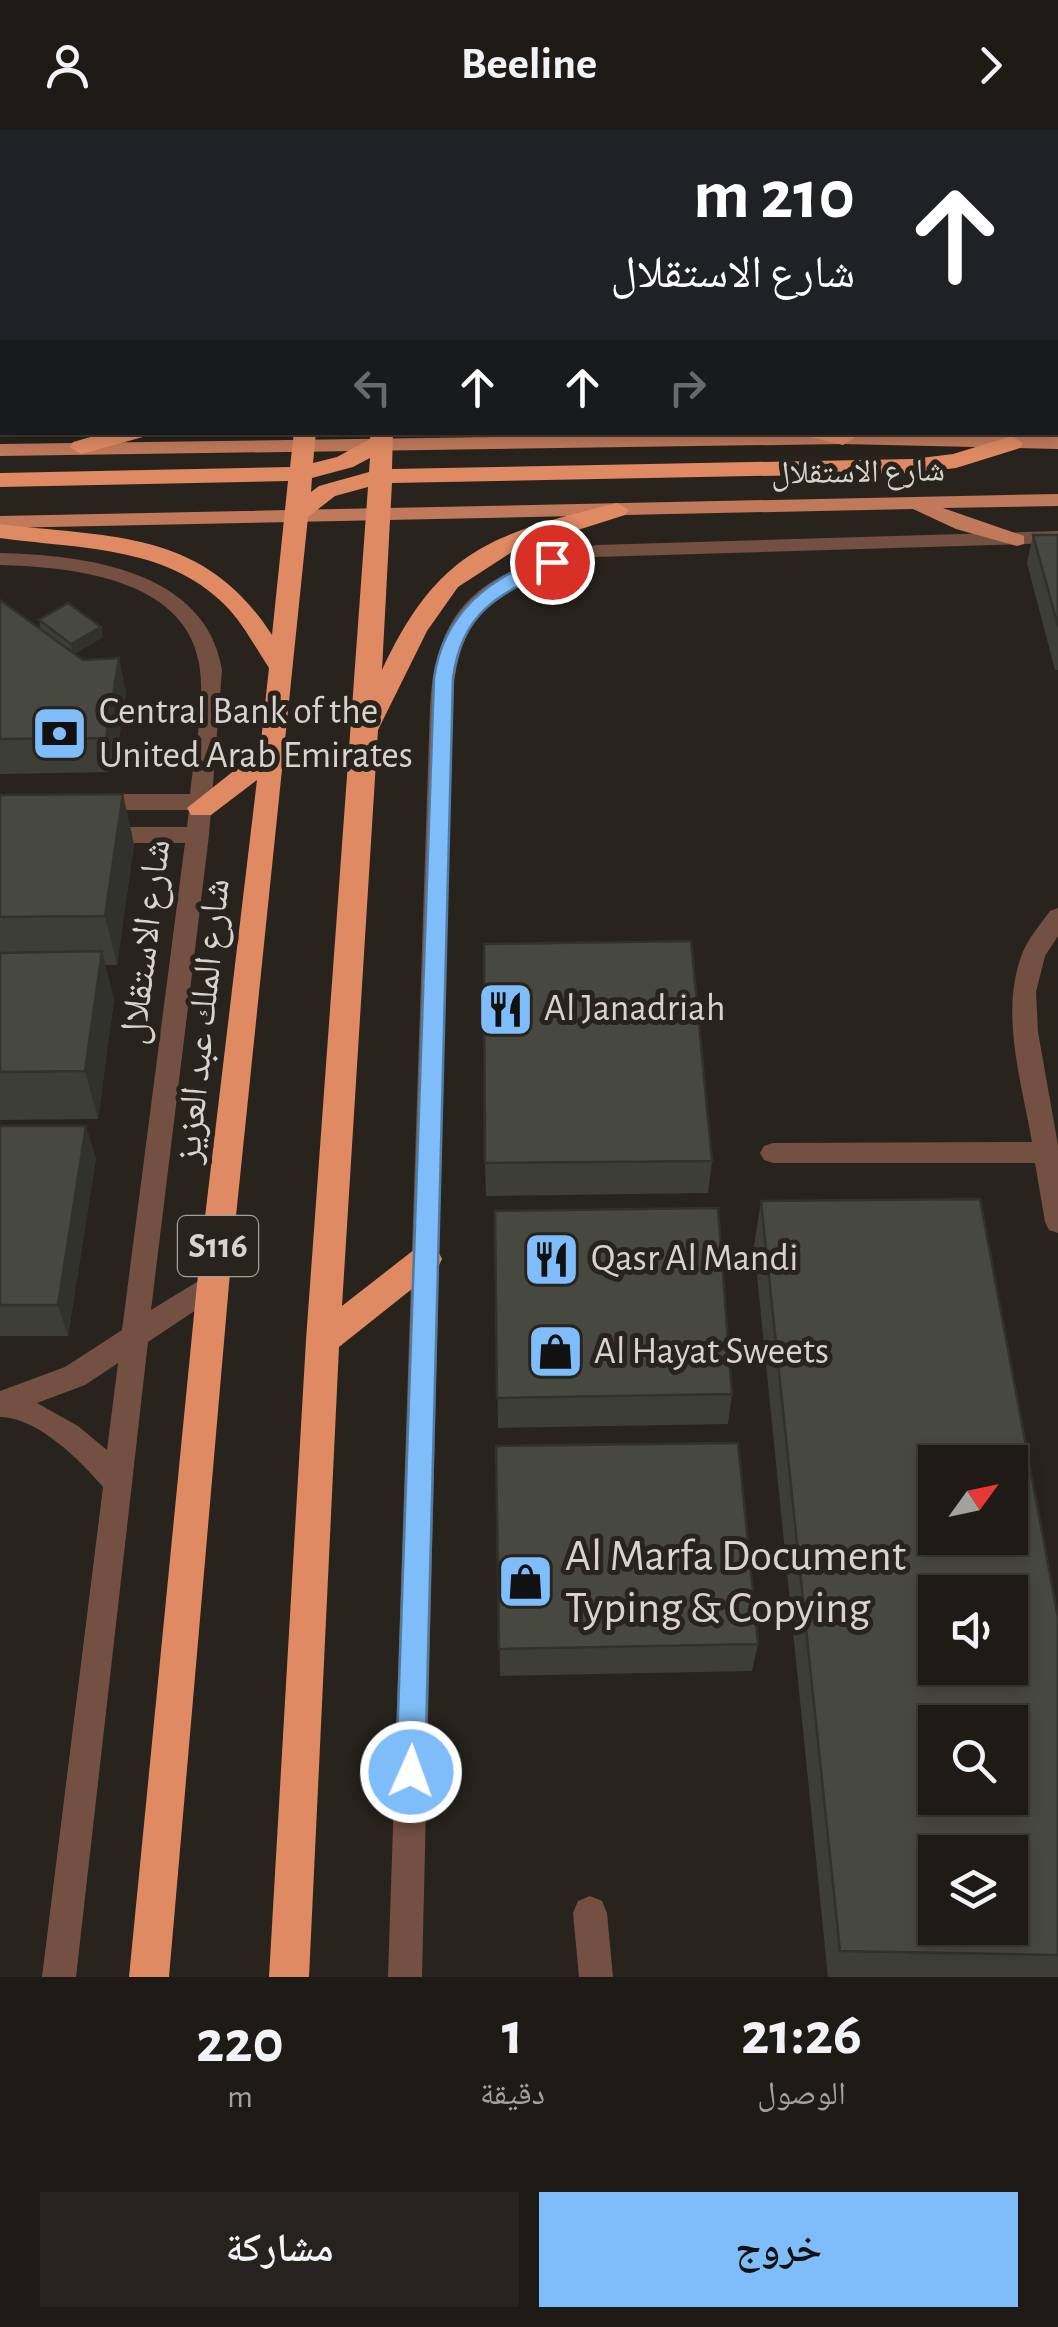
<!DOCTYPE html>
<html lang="ar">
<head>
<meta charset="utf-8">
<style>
  :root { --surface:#1e1a15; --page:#26231e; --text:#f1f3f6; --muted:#a1a1a0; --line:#3c3834; --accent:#7ebdf9 }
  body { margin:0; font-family:"Alegreya Sans","Noto Naskh Arabic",sans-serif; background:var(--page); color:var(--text); direction:rtl; height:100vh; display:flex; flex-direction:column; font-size:38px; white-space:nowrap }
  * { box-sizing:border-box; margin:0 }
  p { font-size:32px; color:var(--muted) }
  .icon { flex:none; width:55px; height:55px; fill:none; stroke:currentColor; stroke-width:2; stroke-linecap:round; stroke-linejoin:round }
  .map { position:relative; height:1847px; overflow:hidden; direction:ltr }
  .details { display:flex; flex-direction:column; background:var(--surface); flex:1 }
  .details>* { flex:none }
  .guide { position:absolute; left:0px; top:0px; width:1060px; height:305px; box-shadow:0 5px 15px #0003,0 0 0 2px var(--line); direction:rtl; background:#202124; color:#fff; overflow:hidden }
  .needle { width:65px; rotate:57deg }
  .buttons { position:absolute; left:918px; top:1315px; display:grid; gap:20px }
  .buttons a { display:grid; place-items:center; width:110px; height:110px; border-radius:0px; background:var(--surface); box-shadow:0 5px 15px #0003,0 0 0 2px var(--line); font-size:50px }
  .pin { position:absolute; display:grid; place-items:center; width:85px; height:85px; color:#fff; margin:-42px; border:5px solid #fff; border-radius:50%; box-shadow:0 2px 10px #0007 }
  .me { position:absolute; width:110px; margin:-55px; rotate:2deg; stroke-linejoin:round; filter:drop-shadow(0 0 8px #0008) }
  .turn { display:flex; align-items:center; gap:35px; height:210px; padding:0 40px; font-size:45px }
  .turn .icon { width:130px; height:130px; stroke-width:2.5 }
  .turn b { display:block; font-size:70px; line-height:85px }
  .lanes { display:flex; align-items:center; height:95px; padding:0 40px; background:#0003; justify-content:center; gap:50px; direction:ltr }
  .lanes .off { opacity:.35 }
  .eta { display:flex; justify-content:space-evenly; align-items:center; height:170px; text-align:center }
  .eta b { font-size:60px; font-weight:600; line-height:70px }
  .action { display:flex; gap:20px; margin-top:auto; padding:20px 40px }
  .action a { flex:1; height:115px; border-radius:0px; background:var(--accent); color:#111; font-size:40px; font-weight:600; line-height:115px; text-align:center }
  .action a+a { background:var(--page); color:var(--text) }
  header { display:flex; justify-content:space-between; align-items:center; height:130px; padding:0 40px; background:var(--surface); font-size:45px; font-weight:600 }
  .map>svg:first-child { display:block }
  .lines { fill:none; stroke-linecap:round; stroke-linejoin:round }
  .minor { fill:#735041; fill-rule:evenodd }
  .major { fill:#c0795a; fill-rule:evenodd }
  .highway { fill:#df8a63; fill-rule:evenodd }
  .wall { fill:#3d3e36 }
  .shaded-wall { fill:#32322c }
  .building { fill:#47483f; stroke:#32322c; stroke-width:2.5; fill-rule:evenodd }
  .route { fill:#7ebdf9; stroke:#527ba2; stroke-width:2.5 }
  .labels { text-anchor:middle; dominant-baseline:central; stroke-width:10; stroke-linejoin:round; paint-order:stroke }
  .far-street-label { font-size:32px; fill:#d7d4cf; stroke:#28231c }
  .shield { fill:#28231c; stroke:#a29f99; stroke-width:2.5 }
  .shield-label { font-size:35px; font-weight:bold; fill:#d7d4cf }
  .poi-label { font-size:38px; fill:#d7d4cf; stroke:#28231c; text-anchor:start }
  .street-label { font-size:38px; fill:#d7d4cf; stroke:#28231c }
  .near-poi-label { font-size:45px; fill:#d7d4cf; stroke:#28231c; text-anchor:start }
</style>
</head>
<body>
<header><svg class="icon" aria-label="forward" viewBox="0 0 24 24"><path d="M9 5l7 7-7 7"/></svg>Beeline<svg class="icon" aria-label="person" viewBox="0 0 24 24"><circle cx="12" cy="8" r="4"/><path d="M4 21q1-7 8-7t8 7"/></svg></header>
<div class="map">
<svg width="1058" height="1847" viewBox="0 0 1058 1847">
  <rect width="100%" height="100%" fill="#28231c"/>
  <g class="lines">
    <g class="minor">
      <rect x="272" y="0" width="16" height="2"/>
      <rect x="430" y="0" width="16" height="2"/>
      <rect x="0" y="3" width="2" height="10"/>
      <rect x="0" y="38" width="2" height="10"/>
      <rect x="0" y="287" width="2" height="12"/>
      <path d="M1058 401V413L596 427C503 449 457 475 452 576L422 1847H388L430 576C437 463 495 438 596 415Z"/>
      <path d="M0 423C82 425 206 439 222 540L209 705 151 1180 213 1142 223 1146 227 1154 223 1162 148 1212 76 1847H42L103 1357C80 1330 37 1287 0 1287V1261L65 1237 122 1200 185 713H100L89 705 100 697H187L189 680H91L80 672 91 664H190C194 623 206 574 199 533 184 447 69 437 0 435ZM118 1233 107 1320 78 1296 37 1273 85 1255Z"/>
      <path d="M1058 778V806L1045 826 1036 862 1038 902 1058 1015V1103L1049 1100 1045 1092 1035 1033H773L764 1030 760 1023 764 1016 773 1013 1032 1012C1022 953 1000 885 1021 827 1026 811 1040 795 1050 781Z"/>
      <polygon points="590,1766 602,1771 607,1783 613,1847 579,1847 573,1783 578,1771"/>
    </g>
    <g class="major">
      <polygon points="851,302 1058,307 1058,319 843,314 0,326 0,314"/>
      <polygon points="1058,364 1058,376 943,378 1024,406 1024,414 1017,416 956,399 913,379 0,398 0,386"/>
    </g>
    <g class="highway">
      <polygon points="387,0 407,0 407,2 388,2"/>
      <polygon points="108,302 146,302 143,307 81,324 70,317 73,312"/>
      <path d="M294 302H316L313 333 337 327 370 309 371 302H393L392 339 913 329 953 324 1012 306 1023 313 1020 318 956 338 913 343 392 353 382 540C439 418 493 404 617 373L629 380 625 385 515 420 458 457 427 501 378 600 342 1176 415 1119 426 1115 437 1119 442 1129 437 1139 339 1217 309 1847H269L306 1210 368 357 335 366 308 387 229 1154 169 1847H129L197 1154 257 650 211 685H191L187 678 260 620 269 538C255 517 243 493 225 475 165 415 78 419 0 408V394C112 408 204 399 272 505L288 351 0 357V343L290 337ZM370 328 369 342 319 356 311 362 312 348 353 337Z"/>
      <polygon points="807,302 848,302 854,308 843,315 810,307"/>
    </g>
  </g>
  <g class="wall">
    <rect x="0" y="52" width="2" height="221"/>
    <polygon points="1033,405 1058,405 1058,540 1055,540 1027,433"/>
    <polygon points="0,470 41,500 39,490 103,507 74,524 83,530 119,528 126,563 114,642 0,644"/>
    <polygon points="0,665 134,714 117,835 105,835 114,870 98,989 0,990"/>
    <polygon points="0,996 96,1028 68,1206 0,1206"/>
    <polygon points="712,1031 708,1063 486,1066 485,1033"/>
    <polygon points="761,1071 1058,1488 1058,1847 828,1847 754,1116"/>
    <polygon points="495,1081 732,1264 728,1294 498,1298"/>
    <polygon points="496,1316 758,1514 752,1541 500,1546"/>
  </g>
  <g class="shaded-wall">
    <polygon points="101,497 103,507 73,525 71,514"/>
    <polygon points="119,528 126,563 114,642 106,608"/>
    <polygon points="123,664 134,714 117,835 105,786"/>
    <polygon points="102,821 114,870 98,989 85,941"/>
    <polygon points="86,996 96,1028 68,1206 58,1175"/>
  </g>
  <g class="building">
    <rect x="102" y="0" width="132" height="2"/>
    <rect x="0" y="52" width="2" height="73"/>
    <rect x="0" y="165" width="2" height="79"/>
    <polygon points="1033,405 1058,405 1058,496"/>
    <polygon points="0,470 83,530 119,528 106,608 0,609"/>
    <polygon points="68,473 101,497 71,514 39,490"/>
    <polygon points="123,664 105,786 0,787 0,665"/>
    <polygon points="691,811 712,1031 485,1033 484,814"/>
    <polygon points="102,821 85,941 0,942 0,823"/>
    <polygon points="0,996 86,996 58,1175 0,1175"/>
    <path d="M980 1069 1058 1488V1825L840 1821 761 1071ZM935 1332H1010V1408H935ZM935 1462H1010V1538H935ZM935 1592H1010V1668H935ZM935 1722H1010V1798H935Z"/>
    <polygon points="718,1078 732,1264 497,1268 495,1081"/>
    <polygon points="738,1313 758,1514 499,1519 496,1316"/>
  </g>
  <path class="route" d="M552 427 558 428V437C501 463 462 480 453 548L425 1642 421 1653 411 1657 400 1653 396 1642 434 548C443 484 490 444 552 427Z"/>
  <defs>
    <symbol id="bank-square" viewBox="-11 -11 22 22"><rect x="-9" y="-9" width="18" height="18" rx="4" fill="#7ebdf9" stroke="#28231c"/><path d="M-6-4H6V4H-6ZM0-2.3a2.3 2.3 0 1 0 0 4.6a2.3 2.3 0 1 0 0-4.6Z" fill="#111"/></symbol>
    <symbol id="restaurant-square" viewBox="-11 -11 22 22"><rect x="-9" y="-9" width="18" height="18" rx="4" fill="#7ebdf9" stroke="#28231c"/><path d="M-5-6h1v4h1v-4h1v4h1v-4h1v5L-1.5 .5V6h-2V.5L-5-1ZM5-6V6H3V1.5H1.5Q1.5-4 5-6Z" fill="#111"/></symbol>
    <symbol id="shop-square" viewBox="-11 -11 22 22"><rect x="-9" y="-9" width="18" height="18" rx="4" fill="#7ebdf9" stroke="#28231c"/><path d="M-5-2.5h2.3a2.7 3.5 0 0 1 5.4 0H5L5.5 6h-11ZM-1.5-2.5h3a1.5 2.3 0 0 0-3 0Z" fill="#111"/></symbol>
  </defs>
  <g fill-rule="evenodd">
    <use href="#bank-square" x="28" y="572" width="63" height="63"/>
    <use href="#restaurant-square" x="474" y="848" width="63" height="63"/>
    <use href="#restaurant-square" x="520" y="1098" width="63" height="63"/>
    <use href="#shop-square" x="524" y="1190" width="63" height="63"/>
    <use href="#shop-square" x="494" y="1420" width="63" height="63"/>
  </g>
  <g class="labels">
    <g class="far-street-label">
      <text transform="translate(858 342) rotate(-1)">شارع الاستقلال</text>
    </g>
    <rect class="shield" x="178" y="1086" width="80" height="60" rx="8"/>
    <g class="shield-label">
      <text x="218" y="1116">S116</text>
    </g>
    <g class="poi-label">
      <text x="99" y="582">Central Bank of the<tspan x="99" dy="44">United Arab Emirates</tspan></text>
      <text x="544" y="879">Al Janadriah</text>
      <text x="591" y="1129">Qasr Al Mandi</text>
      <text x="594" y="1222">Al Hayat Sweets</text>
    </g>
    <g class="street-label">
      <text transform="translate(146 812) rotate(-83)">شارع الاستقلال</text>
      <text transform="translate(203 891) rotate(-84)">شارع الملك عبد العزيز</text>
    </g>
    <g class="near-poi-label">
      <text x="565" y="1426">Al Marfa Document<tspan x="565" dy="52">Typing &amp; Copying</tspan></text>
    </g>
  </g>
</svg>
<div class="buttons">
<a><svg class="needle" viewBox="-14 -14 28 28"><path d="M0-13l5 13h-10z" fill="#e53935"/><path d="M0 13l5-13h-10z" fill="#a1a1a0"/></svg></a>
<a><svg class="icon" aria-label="sound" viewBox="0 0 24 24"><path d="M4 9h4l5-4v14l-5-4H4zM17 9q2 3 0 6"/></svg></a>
<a><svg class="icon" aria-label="search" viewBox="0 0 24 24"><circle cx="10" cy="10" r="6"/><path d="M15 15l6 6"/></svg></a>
<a><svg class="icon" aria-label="layers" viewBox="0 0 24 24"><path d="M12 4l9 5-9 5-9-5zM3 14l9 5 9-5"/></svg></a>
</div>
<div class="pin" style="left:552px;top:432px;background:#d93025"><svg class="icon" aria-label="arrive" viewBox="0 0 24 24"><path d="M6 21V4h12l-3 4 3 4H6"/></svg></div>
<svg class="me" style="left:411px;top:1642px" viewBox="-20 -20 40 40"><circle r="17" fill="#7ebdf9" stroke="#fff" stroke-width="3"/><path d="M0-11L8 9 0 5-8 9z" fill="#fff"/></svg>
<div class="guide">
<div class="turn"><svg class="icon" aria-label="ahead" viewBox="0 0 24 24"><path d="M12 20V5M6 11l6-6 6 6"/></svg><div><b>210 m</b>شارع الاستقلال</div></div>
<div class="lanes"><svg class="icon off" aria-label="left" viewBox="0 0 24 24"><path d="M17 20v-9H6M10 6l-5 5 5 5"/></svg><svg class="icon" aria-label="ahead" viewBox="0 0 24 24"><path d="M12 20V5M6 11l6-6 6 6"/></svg><svg class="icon" aria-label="ahead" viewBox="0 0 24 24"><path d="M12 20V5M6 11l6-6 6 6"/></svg><svg class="icon off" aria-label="right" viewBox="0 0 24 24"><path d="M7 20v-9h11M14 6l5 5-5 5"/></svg></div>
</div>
</div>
<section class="details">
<div class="eta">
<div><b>21:26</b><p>الوصول</p></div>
<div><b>1</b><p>دقيقة</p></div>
<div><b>220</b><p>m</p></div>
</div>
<div class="action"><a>خروج</a><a>مشاركة</a></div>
</section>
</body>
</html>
